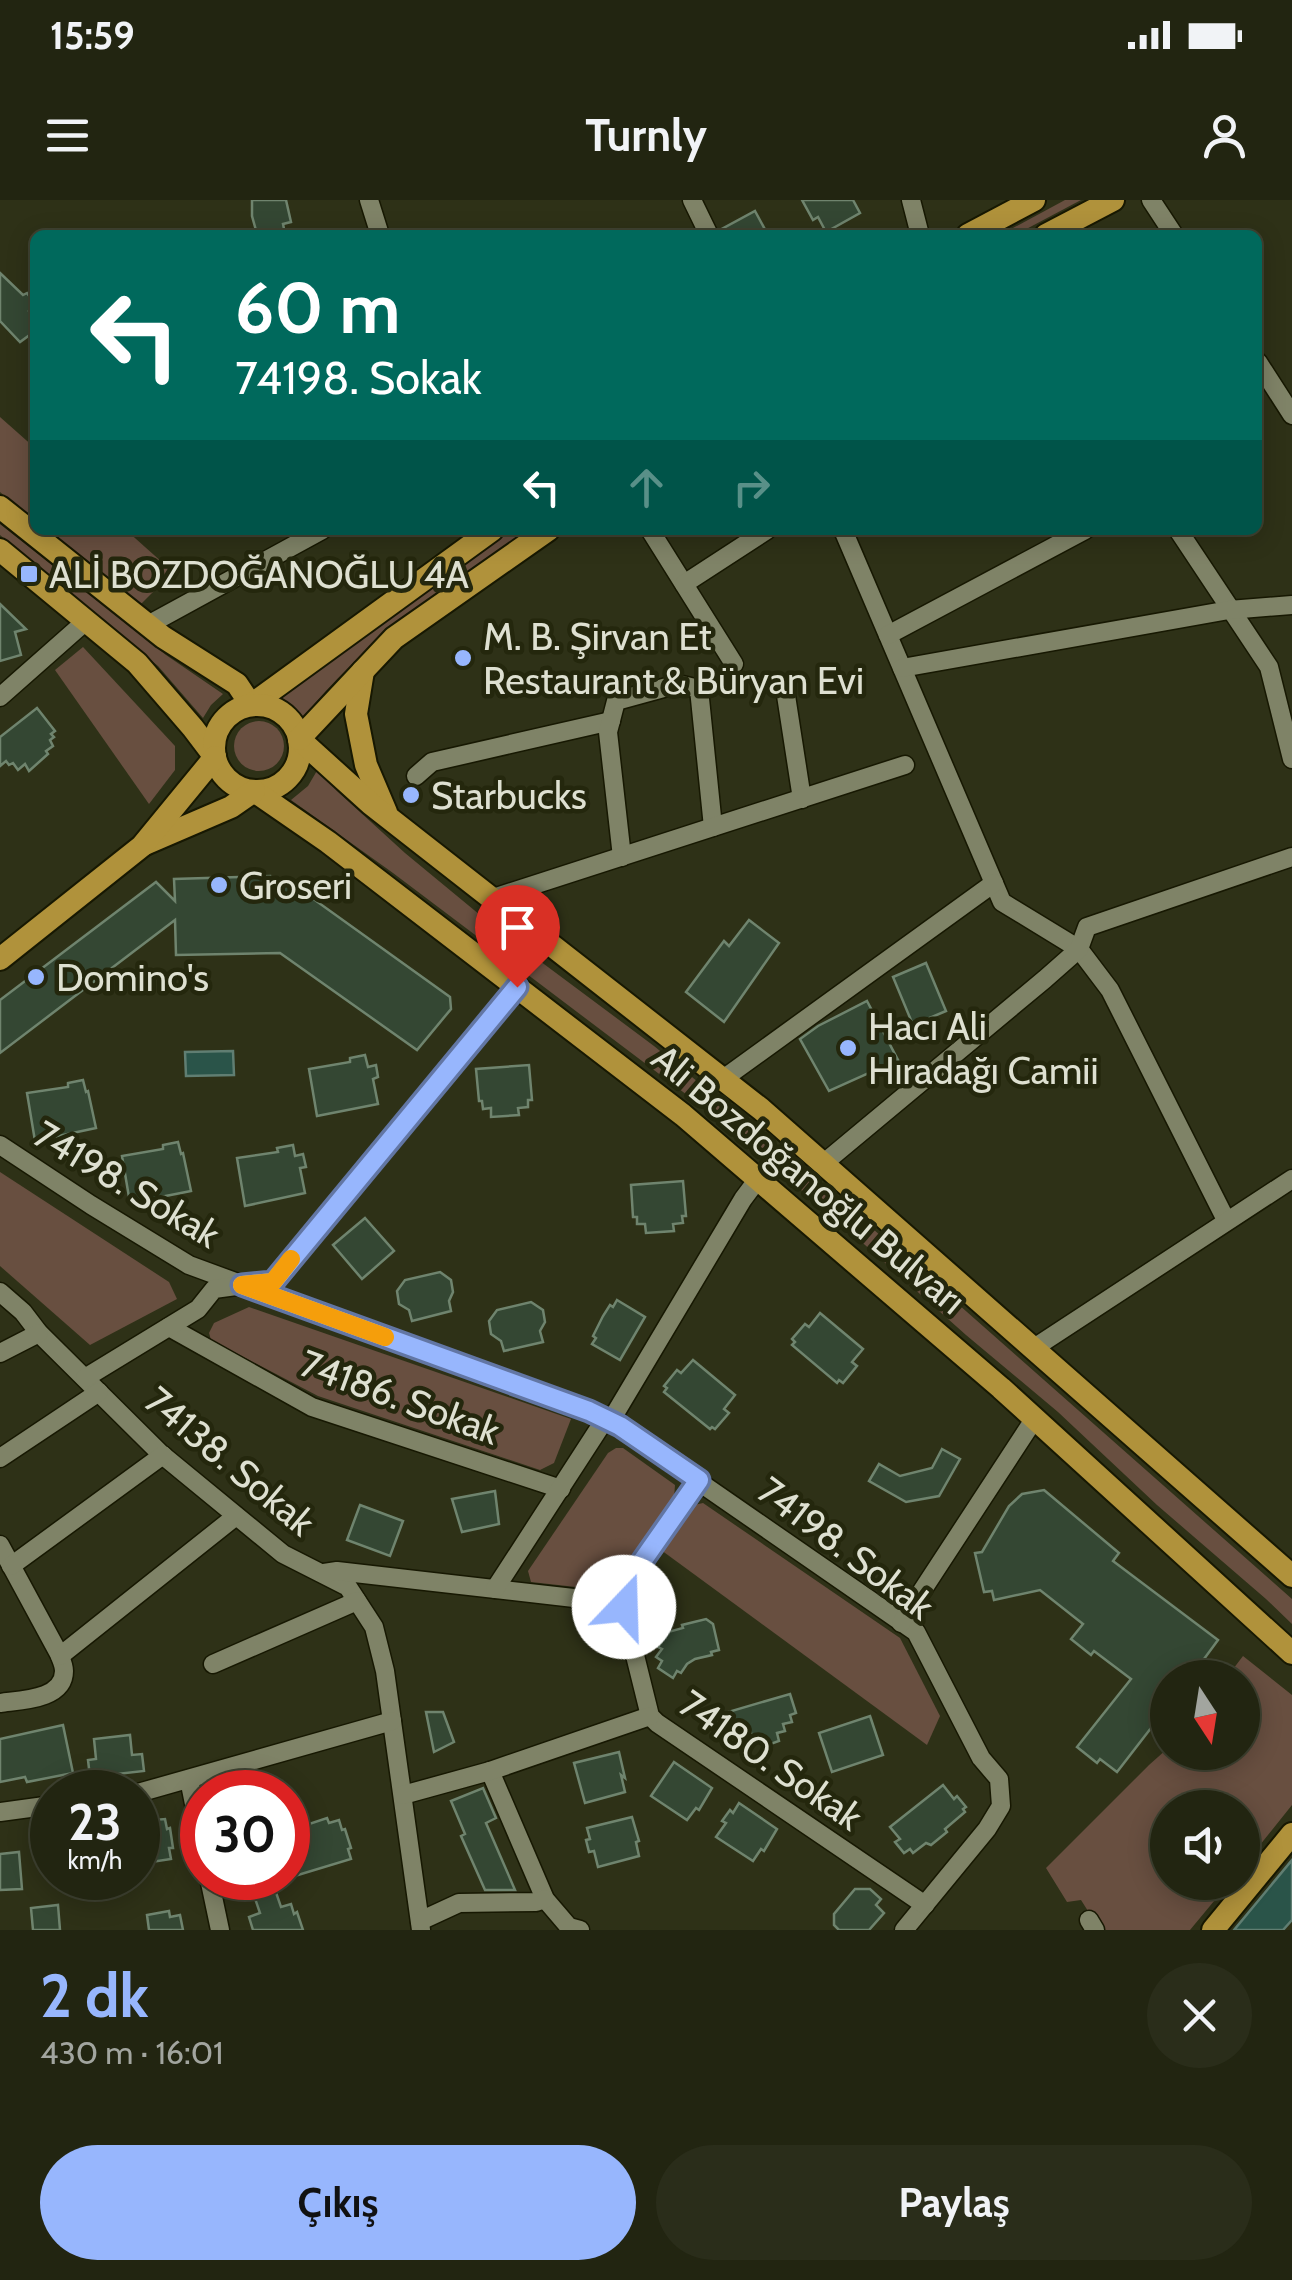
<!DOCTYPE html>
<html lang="tr">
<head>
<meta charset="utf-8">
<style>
  :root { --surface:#222511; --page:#2a2d1a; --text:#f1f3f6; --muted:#a2a59f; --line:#3f4231; --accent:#97b6fd }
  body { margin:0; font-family:Cabin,sans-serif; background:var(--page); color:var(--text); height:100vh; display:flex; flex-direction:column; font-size:38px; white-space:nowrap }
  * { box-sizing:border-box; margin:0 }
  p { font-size:32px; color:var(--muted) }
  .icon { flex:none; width:55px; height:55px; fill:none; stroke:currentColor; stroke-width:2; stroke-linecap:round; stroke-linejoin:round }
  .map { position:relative; height:1730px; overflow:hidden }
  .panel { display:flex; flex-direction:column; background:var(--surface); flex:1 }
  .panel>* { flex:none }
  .guide { position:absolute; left:30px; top:30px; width:1232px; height:305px; border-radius:15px; box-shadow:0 5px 25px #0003,0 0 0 2px var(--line); background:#00695c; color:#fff; overflow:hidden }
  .needle { width:65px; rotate:168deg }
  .buttons { position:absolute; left:1150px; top:1460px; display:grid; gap:20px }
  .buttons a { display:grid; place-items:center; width:110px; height:110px; border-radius:50%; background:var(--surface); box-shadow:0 5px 25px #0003,0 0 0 2px var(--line); font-size:50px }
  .speed { position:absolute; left:30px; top:1570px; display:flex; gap:20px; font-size:50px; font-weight:700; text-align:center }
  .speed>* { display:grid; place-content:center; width:130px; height:130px; border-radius:50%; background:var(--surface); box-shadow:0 5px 25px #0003,0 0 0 2px var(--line); line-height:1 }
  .speed small { font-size:25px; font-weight:400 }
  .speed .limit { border:15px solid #d22; background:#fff; color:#111 }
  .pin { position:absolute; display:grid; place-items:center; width:85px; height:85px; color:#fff; margin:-102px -42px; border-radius:50% 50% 50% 0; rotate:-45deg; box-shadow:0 0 10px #0007 }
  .pin .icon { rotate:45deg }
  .me { position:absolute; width:110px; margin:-55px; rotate:21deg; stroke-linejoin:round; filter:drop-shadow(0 0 8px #0008) }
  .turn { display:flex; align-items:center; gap:35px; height:210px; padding:0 40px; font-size:45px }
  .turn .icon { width:130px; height:130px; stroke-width:2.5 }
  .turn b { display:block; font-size:70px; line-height:85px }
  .lanes { display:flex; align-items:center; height:95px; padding:0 40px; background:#0003; justify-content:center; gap:50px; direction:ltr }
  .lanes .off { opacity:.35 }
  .round { display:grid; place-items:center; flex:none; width:105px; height:105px; border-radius:52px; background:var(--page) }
  .overview { display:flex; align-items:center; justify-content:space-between; height:170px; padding:0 40px }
  h1 { font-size:60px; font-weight:700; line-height:75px; color:var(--accent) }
  .action { display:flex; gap:20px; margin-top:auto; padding:20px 40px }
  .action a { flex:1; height:115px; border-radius:60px; background:var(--accent); color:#111; font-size:40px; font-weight:700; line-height:115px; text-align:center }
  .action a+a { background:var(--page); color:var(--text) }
  .status { display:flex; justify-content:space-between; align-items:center; height:70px; padding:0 50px; background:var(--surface); direction:ltr }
  .status svg { height:28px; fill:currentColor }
  header { display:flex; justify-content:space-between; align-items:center; height:130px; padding:0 40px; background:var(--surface); font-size:45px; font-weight:700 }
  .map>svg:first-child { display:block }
  .green { fill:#684f40 }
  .water { fill:#2a5449; stroke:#607e72; stroke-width:2.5 }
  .building { fill:#344733; stroke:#6f846e; stroke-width:2.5 }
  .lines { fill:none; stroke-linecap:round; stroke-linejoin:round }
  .minor-casing { stroke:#171802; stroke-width:21 }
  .major-casing { stroke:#171802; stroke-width:26 }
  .minor { stroke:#7f8367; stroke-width:18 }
  .major { stroke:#b0923b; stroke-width:22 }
  .route-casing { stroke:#6276a4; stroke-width:25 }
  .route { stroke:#97b6fd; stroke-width:18 }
  .slow { stroke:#f59e0b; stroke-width:18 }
  .poi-dot { fill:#97b6fd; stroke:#24270d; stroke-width:4 }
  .labels { text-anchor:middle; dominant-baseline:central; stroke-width:9; stroke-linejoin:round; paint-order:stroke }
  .poi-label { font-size:38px; fill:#dee0d1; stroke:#24270d; text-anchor:start }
  .street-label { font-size:38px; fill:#dee0d1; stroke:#24270d }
</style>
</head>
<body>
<div class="status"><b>15:59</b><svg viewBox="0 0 49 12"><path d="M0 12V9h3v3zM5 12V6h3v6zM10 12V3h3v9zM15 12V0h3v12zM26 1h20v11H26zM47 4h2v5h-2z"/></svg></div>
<header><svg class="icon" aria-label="menu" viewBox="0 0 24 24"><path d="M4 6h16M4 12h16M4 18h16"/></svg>Turnly<svg class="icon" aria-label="person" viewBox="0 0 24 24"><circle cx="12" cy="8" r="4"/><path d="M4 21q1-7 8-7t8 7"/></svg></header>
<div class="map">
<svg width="1292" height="1730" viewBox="0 0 1292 1730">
  <rect width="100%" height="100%" fill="#2e3117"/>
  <g class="green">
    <polygon points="1065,0 1081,0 1015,35 1000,35"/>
    <polygon points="0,217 35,248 35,321 0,292"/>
    <polygon points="0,324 166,455 223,494 211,505 203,518 158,466 0,335"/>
    <polygon points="46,330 126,330 173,372 138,407"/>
    <path d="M511 330H528C448 386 365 440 304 517L280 499 446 375Z"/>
    <polygon points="83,447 175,546 175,570 149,604 55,470"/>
    <circle cx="259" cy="546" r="25"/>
    <polygon points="318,569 337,591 405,653 497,729 654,846 813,976 1292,1399 1292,1424 1266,1399 1157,1305 1058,1212 966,1135 837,1020 695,901 393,673 291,600 308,586"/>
    <polygon points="0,972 169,1082 177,1099 90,1145 0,1066"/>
    <polygon points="249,1107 571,1219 554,1263 540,1270 318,1196 211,1140 209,1133 214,1123"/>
    <polygon points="616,1248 623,1248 675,1285 674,1298 610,1388 603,1390 531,1382 528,1371 608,1253"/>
    <polygon points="703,1303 900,1438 940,1516 927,1545 661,1350 694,1305"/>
    <polygon points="1243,1456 1292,1495 1292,1605 1243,1666 1242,1608 1168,1608 1168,1682 1229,1683 1190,1730 1100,1730 1081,1700 1067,1702 1046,1668 1149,1565 1167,1549 1168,1552 1242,1552 1242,1478 1227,1477"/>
  </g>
  <g class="water">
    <polygon points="233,851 234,875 186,876 185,852"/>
    <polygon points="1292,1660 1292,1720 1283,1730 1234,1730"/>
  </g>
  <g class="building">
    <polygon points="252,0 286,0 291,22 283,24 284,29 257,34 252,16"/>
    <polygon points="802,0 853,0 860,13 826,32 818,17 813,20"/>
    <polygon points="755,11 768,35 721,35 720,30"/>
    <polygon points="0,73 23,95 27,93 35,104 29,111 35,118 35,131 20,142 0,121"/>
    <polygon points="0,404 26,429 15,432 21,455 0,461"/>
    <polygon points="37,508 55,531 51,534 54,537 50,540 53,546 46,551 48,554 29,571 25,564 18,570 13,563 9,565 6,561 0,566 0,537"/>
    <polygon points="270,676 271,695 287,680 450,797 451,809 417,850 280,753 176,755 175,720 0,853 0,800 156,682 175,701 174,679"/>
    <polygon points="749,720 779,743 724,822 686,792 724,741 729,746"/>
    <polygon points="926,763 946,811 913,825 893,777"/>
    <polygon points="867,801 898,860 829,891 800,839 818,826"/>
    <polygon points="365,855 368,867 376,865 378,877 373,879 378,904 317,916 309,869 350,862 350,858"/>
    <polygon points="529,865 532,900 528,900 528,907 518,908 519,915 491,917 491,908 483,909 482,901 479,901 476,869"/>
    <polygon points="83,880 86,892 88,891 96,928 35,941 27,893 68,887 68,883"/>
    <polygon points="178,942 181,954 183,953 191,991 130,1003 122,956 163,949 163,945"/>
    <polygon points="293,945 295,956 303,954 306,967 300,968 305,993 245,1006 237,958 278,952 277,948"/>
    <polygon points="683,981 686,1016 682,1016 683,1023 673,1024 674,1031 646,1033 645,1024 637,1024 637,1017 633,1017 631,985"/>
    <polygon points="365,1018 394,1051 362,1079 333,1045"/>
    <polygon points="440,1072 451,1080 453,1092 449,1101 451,1111 412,1121 409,1110 399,1104 397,1091 405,1080"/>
    <polygon points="617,1100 645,1117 620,1160 592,1144 596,1138 593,1136 603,1116 610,1105 613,1107"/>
    <polygon points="531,1102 543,1110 545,1122 540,1131 543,1142 504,1151 501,1141 491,1134 489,1121 497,1110"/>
    <polygon points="820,1113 863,1149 852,1162 857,1166 843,1183 839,1180 837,1183 792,1145 795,1142 792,1139 805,1124 809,1127"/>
    <polygon points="693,1160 735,1195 724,1209 729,1213 715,1229 712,1227 710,1229 664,1192 667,1188 664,1186 677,1170 681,1173"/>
    <polygon points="942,1249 960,1259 939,1296 906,1302 869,1281 879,1264 900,1276 932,1268"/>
    <polygon points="1044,1290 1119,1353 1113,1361 1218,1440 1190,1478 1168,1478 1168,1506 1117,1572 1100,1559 1097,1563 1077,1547 1131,1479 1094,1451 1091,1455 1071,1439 1083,1424 1040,1390 994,1400 992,1391 984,1392 975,1353 982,1352 1009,1306 1022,1294"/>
    <polygon points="495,1291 499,1324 462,1332 452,1299"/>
    <polygon points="360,1305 403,1321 390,1356 347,1340"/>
    <polygon points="706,1419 713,1424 719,1450 711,1452 712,1455 695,1459 687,1464 681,1473 677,1471 673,1478 658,1468 662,1461 656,1457 662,1449 658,1447 668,1432 683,1428 682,1425"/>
    <polygon points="790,1494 796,1513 790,1515 792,1522 783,1524 785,1531 777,1533 779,1541 765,1546 762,1538 753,1540 751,1533 743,1536 741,1529 733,1531 728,1512"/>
    <polygon points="426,1512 443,1512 454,1542 434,1552"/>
    <polygon points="870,1516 883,1555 832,1572 819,1533"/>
    <polygon points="63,1525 73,1573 27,1582 25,1577 0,1582 0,1539"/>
    <polygon points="130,1535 132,1555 142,1554 144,1571 90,1577 88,1560 96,1559 94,1539"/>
    <polygon points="619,1552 625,1578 621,1575 625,1592 585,1603 574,1563"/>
    <polygon points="674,1562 712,1588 699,1610 696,1608 687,1620 651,1596"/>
    <polygon points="943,1585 954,1599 957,1596 966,1607 963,1609 965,1612 945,1629 947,1632 931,1645 926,1643 913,1653 910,1649 904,1653 895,1642 900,1639 890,1627"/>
    <polygon points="483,1588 496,1618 486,1623 515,1690 485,1690 461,1636 465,1634 451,1601"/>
    <polygon points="739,1603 777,1629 764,1651 761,1649 753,1661 716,1637 726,1623 722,1621 730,1610 733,1613"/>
    <polygon points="154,1615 155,1620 165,1619 167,1629 170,1628 173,1648 169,1648 171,1659 138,1664 138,1618"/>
    <polygon points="632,1617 639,1641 636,1642 639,1656 598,1667 594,1651 589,1652 586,1640 590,1639 587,1628"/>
    <polygon points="327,1618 329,1623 339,1620 342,1630 345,1629 351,1648 348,1649 351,1659 288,1678 288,1636 308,1630 306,1625"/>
    <polygon points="19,1652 22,1689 0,1690 0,1654"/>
    <polygon points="248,1678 271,1678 281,1707 291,1704 294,1714 297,1712 303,1730 253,1730 249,1717 260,1713"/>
    <polygon points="855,1689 870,1689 881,1699 876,1705 884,1713 869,1730 839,1730 834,1725 834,1714"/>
    <polygon points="58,1705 60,1730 33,1730 31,1708"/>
    <polygon points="169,1711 170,1717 180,1715 183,1730 149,1730 147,1715"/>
  </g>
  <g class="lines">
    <defs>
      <g id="minor">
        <polyline points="369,0 380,35"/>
        <polyline points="692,0 709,35"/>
        <polyline points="911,0 920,35"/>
        <polyline points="1151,0 1174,35"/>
        <polyline points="1258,162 1292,215"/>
        <polyline points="650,330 734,464"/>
        <polyline points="843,330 1002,702 1079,749 1110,790 1226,1020"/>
        <polyline points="1178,330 1269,467 1292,559"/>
        <polyline points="684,384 767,330"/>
        <polyline points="148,425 322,330"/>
        <polyline points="888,435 1085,330"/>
        <polyline points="902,468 1229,410 1292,405"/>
        <polyline points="785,489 802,599"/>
        <polyline points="0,497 86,421"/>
        <polyline points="416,576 432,562 611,521"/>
        <polyline points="622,657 608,532 616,501 678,484 699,489 713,627"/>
        <polyline points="490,699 905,565"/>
        <polyline points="723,879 994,683"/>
        <polyline points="0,945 91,1005 189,1065 608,1219 916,1432 981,1558 999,1579 1001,1606 987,1629 904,1730"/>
        <polyline points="824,963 1045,779 1079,749 1087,727 1292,657"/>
        <polyline points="0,1092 23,1112 39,1133 160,1253 283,1354 348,1387 374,1427 385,1471 421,1730"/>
        <polyline points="169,1127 312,1207 561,1289"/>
        <polyline points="1034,1148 1292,979"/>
        <polyline points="0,1153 39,1133"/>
        <polyline points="85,1178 198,1109 214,1089 273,1081 517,787"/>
        <polyline points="0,1258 99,1192"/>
        <polyline points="699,1280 622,1390 623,1407 650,1516 657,1523 925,1705"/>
        <path d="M0 1345 59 1454C61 1459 64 1465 64 1471 64 1500 20 1500 0 1503"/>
        <polyline points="11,1366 163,1255"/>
        <polyline points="324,1373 337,1371 609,1402 622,1399"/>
        <polyline points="495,1389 600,1227 616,1212 743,999 758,979"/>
        <polyline points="901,1423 1035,1218"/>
        <polyline points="60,1456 236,1316"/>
        <polyline points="213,1464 357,1401"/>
        <polyline points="490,1571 545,1699 569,1727 580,1730"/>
        <polyline points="189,1579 202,1644"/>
        <polyline points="138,1593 392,1521"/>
        <polyline points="403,1595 490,1571 650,1516"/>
        <polyline points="0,1612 52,1605"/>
        <polyline points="209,1678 220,1730"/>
        <polyline points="1089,1720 1095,1730"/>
        <polyline points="420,1721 459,1703 536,1702 545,1699"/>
      </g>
      <g id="major">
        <polyline points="968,35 1034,0"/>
        <polyline points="1046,35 1113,0"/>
        <polyline points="0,307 163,437 237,484 251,505"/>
        <polyline points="0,350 137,463 193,528 215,557"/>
        <polyline points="363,471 356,514 366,565 386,612"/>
        <polyline points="251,505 492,330"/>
        <circle cx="257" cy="548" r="43"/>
        <polyline points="299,539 371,604 761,909 1292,1376"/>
        <polyline points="299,539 394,438 548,330"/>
        <polyline points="254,591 328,642 683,915 1001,1188 1292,1453"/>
        <polyline points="145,644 231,607 254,591"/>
        <polyline points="0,759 142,646 215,557"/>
        <polyline points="1213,1730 1292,1634"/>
      </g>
    </defs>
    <use href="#minor" class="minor-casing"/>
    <use href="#major" class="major-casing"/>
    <use href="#minor" class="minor"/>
    <use href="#major" class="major"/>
  </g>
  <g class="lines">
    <defs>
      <polyline id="route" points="517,787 273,1082 242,1085 589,1211 620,1226 699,1280 622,1390 624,1407"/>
    </defs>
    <use href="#route" class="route-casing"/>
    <use href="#route" class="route"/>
    <polyline class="slow" points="291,1059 273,1082 242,1085 385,1137"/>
  </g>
  <g class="poi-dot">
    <rect x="19" y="364" width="20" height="20" rx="5"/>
    <circle cx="463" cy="458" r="10"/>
    <circle cx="411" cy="595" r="10"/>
    <circle cx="219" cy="685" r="10"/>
    <circle cx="36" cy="777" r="10"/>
    <circle cx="848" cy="848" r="10"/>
  </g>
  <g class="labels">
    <g class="poi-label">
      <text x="49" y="374">ALİ BOZDOĞANOĞLU 4A</text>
      <text x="483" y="436">M. B. Şirvan Et<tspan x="483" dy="44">Restaurant &amp; Büryan Evi</tspan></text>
      <text x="431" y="595">Starbucks</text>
      <text x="239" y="685">Groseri</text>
      <text x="56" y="777">Domino's</text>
      <text x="868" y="826">Hacı Ali<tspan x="868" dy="44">Hıradağı Camii</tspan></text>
    </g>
    <g class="street-label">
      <text transform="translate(809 979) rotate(40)">Ali Bozdoğanoğlu Bulvarı</text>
      <text transform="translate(127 984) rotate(31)">74198. Sokak</text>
      <text transform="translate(400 1197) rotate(20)">74186. Sokak</text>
      <text transform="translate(230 1261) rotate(40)">74138. Sokak</text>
      <text transform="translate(846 1348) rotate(37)">74198. Sokak</text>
      <text transform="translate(771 1560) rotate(35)">74180. Sokak</text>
    </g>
  </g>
</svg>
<div class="buttons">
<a><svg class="needle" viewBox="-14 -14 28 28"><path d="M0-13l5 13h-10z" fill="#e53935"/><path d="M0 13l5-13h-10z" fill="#a2a59f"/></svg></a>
<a><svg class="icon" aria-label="sound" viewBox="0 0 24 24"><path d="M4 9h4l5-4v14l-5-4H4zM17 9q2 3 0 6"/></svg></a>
</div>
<div class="speed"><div>23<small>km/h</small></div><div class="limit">30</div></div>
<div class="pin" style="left:517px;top:787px;background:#d93025"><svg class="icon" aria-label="arrive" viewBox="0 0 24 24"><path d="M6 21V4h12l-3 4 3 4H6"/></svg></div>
<svg class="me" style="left:624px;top:1407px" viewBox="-20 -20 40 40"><circle r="19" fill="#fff"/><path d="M0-13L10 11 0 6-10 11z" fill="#97b6fd"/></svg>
<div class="guide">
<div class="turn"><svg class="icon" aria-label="left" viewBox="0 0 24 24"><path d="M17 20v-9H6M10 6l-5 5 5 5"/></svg><div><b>60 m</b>74198. Sokak</div></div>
<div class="lanes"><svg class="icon" aria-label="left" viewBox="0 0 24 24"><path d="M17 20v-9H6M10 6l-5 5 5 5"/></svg><svg class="icon off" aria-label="ahead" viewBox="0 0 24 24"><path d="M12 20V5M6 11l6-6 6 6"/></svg><svg class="icon off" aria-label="right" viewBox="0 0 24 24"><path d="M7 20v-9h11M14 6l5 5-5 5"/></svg></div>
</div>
</div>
<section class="panel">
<div class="overview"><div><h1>2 dk</h1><p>430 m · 16:01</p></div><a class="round"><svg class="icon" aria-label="close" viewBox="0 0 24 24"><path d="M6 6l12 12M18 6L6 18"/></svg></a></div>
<div class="action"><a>Çıkış</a><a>Paylaş</a></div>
</section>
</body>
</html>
